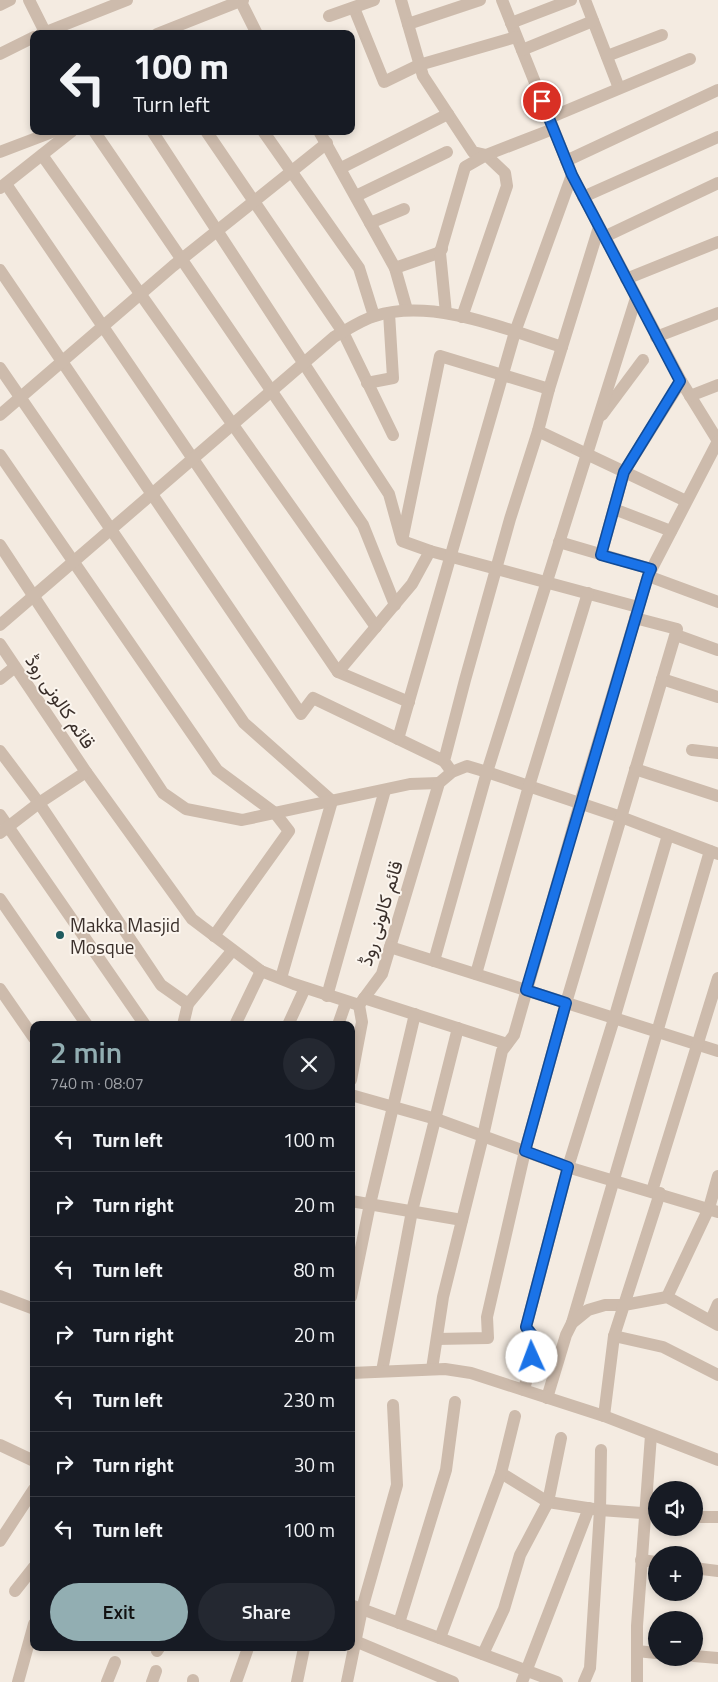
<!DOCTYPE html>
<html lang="en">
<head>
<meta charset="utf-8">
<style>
  :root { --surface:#171b24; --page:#242831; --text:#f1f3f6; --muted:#9ea1a6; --line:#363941; --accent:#92aeb2 }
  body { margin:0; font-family:"Titillium Web",Vazirmatn,sans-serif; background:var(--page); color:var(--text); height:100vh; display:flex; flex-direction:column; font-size:19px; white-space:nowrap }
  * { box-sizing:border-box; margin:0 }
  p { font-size:16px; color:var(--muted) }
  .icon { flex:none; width:28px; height:28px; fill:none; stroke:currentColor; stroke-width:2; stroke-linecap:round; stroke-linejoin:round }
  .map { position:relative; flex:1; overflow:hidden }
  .sheet { position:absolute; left:30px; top:1021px; width:325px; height:630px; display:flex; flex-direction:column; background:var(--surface); border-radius:10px; box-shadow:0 2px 8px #0003 }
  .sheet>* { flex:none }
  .top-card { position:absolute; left:30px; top:30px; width:325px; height:105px; border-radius:10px; box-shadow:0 2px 8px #0003; background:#171b24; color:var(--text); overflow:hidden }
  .fabs { position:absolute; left:648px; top:1481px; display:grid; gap:10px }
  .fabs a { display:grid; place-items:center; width:55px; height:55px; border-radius:50%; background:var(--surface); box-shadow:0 2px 8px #0003; font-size:25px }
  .pin { position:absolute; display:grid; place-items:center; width:42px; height:42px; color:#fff; margin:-21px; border:2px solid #fff; border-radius:50%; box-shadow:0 1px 5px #0007 }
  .me { position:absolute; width:55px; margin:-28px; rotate:358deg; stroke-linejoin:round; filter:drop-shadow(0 0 4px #0008) }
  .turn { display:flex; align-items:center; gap:18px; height:105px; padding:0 20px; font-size:22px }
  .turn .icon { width:65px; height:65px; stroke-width:2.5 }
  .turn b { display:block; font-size:35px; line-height:42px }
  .round { display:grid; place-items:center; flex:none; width:52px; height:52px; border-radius:26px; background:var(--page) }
  .summary { display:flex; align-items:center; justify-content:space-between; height:85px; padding:0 20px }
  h1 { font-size:30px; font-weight:600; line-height:38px; color:var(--accent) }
  .primary-button { display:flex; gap:10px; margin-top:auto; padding:10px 20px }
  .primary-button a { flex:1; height:58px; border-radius:30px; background:var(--accent); color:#111; font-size:20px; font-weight:600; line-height:58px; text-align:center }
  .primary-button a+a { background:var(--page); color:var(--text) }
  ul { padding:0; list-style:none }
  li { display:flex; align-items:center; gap:15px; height:65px; padding:0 20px; border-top:1px solid var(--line) }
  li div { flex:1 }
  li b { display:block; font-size:19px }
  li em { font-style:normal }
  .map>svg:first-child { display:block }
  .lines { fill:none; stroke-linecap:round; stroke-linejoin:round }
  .minor { stroke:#cdbbac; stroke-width:12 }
  .route-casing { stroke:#114b97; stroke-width:12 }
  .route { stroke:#1a73e8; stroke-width:9 }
  .poi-dot { fill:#1f5a5e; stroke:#fbf5ee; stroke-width:2 }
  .labels { text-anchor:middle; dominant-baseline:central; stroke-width:4; stroke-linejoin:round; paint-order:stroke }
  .street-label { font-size:19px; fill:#3b302b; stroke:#fbf5ee }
  .poi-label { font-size:19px; fill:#3b302b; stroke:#fbf5ee; text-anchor:start }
</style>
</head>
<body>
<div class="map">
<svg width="718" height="1682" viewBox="0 0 718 1682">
  <rect width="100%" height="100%" fill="#f4ebe1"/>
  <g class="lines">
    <g class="minor">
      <polyline points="29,0 46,34"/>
      <polyline points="240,0 257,34"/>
      <polyline points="401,0 423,76 473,152 486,155 505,173 507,186 462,317"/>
      <polyline points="502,0 572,175 681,381 718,441"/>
      <polyline points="585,0 619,88"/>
      <polyline points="0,5 10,0"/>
      <polyline points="354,8 384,82 419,65 516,37"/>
      <polyline points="329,16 374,0"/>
      <polyline points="511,23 571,0"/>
      <polyline points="408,24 480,0"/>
      <polyline points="41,34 127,0"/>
      <polyline points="157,34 243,0"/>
      <polyline points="522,50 593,21"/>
      <polyline points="0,54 34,37"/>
      <polyline points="607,56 662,35"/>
      <polyline points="549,118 690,59"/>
      <polyline points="94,131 363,525 395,605"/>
      <polyline points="152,131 389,494 402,541 430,551"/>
      <polyline points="206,131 343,332 393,435"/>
      <polyline points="263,131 359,268 374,316"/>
      <polyline points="319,131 395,268 407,310"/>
      <polyline points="0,152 55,131"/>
      <polyline points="42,155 376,627"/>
      <polyline points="566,161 718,90"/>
      <polyline points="341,168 448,114"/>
      <polyline points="6,184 338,672 409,702"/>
      <polyline points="0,188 72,131"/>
      <polyline points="356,196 447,152"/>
      <polyline points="583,197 718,137"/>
      <polyline points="370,223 404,209"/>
      <polyline points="604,237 718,183"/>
      <polyline points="395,268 438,253 442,249"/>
      <polyline points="0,270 301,714 313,698 444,761"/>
      <polyline points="626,279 718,242"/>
      <polyline points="446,313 440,253 465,167 486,155 553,129"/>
      <polyline points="656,337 718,313"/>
      <polyline points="0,368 244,723 332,801 281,978"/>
      <polyline points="367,383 393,378 389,313"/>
      <polyline points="690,396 718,385"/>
      <polyline points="0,415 173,266 327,143"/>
      <polyline points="602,415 643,360"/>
      <polyline points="538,431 686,501"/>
      <polyline points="0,455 217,770 275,813 289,831 214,936"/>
      <polyline points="614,509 671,531"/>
      <polyline points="403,536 440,356 549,389"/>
      <polyline points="559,542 651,569"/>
      <polyline points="0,545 163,793 186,809 242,820 410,784 439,783"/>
      <polyline points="601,555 624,472 681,381"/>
      <polyline points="648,576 718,602"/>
      <path d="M0 625 334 337C347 330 361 320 375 316 433 298 506 329 562 347"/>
      <polyline points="676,635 718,650"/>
      <polyline points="0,644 86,772 192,919 261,971 294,984 359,1005 382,974 439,783 452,772 467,766 487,772 621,817 718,854"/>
      <polyline points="338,672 412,584 430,551 638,607"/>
      <polyline points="0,679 15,667"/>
      <polyline points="662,679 718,697"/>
      <polyline points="398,739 515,332 572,175"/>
      <polyline points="692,750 718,753"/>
      <polyline points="0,751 39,803 161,985 188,1004"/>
      <polyline points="449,768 444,761 465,680 510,519 538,431 549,389 599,227"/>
      <polyline points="635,769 718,796"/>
      <polyline points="0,815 145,1025"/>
      <polyline points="0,833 39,803 86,772"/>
      <polyline points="0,899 87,1025"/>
      <polyline points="390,947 718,1051"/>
      <polyline points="434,961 487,772 636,298"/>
      <polyline points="476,974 529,786 588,593"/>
      <polyline points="0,989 34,1038"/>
      <polyline points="327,996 385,790"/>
      <polyline points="364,998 507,1044"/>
      <polyline points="183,1025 188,1004 232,951"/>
      <polyline points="235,1025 261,971"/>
      <polyline points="288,1025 305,988"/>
      <polyline points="338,1025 346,1002"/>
      <polyline points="351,1080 362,1022 359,1005"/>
      <polyline points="351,1095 436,1119 574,1169 718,1212"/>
      <polyline points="652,1191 718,978"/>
      <polyline points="351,1201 462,1220"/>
      <polyline points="0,1296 34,1309"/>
      <polyline points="351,1297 370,1204 415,1014"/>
      <polyline points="667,1297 709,1208 718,1176"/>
      <polyline points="711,1320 718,1304"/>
      <polyline points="572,1323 710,851"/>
      <polyline points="614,1336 663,1347 718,1375"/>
      <polyline points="437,1339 488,1338 487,1317 525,1151 566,1003 677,629 635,618"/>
      <polyline points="432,1369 443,1297 483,1136 502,1051 514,1035 580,803 648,576 718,441"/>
      <polyline points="382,1371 412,1211 458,1028"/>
      <polyline points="351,1373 445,1369 471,1373 604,1416 718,1460"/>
      <polyline points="524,1390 536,1340 526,1327 568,1167 614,1019 668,835"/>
      <polyline points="547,1398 566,1335 572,1323 588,1310 605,1305 624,1305 660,1193"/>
      <polyline points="604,1416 614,1336 624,1305 667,1297 718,1325"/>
      <polyline points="0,1445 34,1461"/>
      <polyline points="501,1473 548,1502 600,1510 656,1514"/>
      <polyline points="694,1517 718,1517"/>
      <polyline points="0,1541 34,1489"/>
      <polyline points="641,1560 656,1562"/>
      <polyline points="694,1568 718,1571"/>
      <polyline points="15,1591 34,1567"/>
      <polyline points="351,1605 557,1682"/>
      <polyline points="399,1623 446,1470 455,1402"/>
      <polyline points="440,1638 501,1473 515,1416"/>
      <polyline points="355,1641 453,1682"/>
      <polyline points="157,1651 159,1648"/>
      <polyline points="637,1651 656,1653"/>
      <polyline points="483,1654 504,1609 520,1555 548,1502 561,1438"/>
      <polyline points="694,1656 718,1658"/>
      <polyline points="18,1682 34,1624"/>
      <polyline points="107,1682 115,1662"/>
      <polyline points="152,1682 156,1671"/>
      <polyline points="193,1682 193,1680"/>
      <polyline points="236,1682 248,1648"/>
      <polyline points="297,1682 304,1648"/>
      <polyline points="347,1682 362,1609 397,1485 393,1405"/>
      <polyline points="522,1682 589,1508"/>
      <polyline points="584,1682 590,1668 600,1510 601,1450"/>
      <polyline points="637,1682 637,1626 651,1435"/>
    </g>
  </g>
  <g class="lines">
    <defs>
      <polyline id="route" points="532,1357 536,1340 526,1327 568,1167 525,1151 566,1003 526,990 648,576 651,569 601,555 624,472 680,381 572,175 542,101"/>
    </defs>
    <use href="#route" class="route-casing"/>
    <use href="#route" class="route"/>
  </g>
  <circle class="poi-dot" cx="60" cy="935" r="5"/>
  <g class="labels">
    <g class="street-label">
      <text transform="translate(61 701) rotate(56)">قائم کالونی روڈ</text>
      <text transform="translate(380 913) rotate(-73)">قائم کالونی روڈ</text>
    </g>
    <g class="poi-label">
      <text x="70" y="924">Makka Masjid<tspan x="70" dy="22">Mosque</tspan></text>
    </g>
  </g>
</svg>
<div class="fabs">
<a><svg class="icon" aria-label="sound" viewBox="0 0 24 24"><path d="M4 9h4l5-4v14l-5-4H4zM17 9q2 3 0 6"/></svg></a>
<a>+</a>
<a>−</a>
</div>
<div class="pin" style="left:542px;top:101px;background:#d93025"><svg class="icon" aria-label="arrive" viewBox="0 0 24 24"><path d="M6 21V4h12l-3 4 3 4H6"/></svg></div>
<svg class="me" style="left:532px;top:1357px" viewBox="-20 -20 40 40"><circle r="19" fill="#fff"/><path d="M0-13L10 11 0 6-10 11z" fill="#1a73e8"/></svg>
<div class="top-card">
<div class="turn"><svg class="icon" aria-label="left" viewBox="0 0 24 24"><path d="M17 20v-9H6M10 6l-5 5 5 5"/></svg><div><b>100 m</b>Turn left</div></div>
</div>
<section class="sheet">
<div class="summary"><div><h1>2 min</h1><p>740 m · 08:07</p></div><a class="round"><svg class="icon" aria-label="close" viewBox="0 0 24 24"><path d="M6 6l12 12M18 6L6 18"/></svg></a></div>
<ul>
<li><svg class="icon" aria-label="left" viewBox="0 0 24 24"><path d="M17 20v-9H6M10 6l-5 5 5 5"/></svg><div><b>Turn left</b></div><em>100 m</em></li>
<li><svg class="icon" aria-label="right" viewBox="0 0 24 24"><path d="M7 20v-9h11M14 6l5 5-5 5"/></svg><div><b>Turn right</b></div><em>20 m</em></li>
<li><svg class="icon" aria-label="left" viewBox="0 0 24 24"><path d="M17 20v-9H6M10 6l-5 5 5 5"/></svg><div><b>Turn left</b></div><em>80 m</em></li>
<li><svg class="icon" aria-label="right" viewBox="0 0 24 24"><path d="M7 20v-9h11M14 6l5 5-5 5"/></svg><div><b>Turn right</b></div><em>20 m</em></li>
<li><svg class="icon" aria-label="left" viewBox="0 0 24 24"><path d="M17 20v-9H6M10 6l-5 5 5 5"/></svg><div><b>Turn left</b></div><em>230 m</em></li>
<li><svg class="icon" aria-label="right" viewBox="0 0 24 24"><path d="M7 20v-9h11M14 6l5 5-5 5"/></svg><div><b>Turn right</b></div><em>30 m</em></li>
<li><svg class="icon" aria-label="left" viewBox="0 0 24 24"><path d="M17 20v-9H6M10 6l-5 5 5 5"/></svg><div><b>Turn left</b></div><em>100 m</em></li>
</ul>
<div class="primary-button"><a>Exit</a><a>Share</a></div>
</section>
</div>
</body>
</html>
